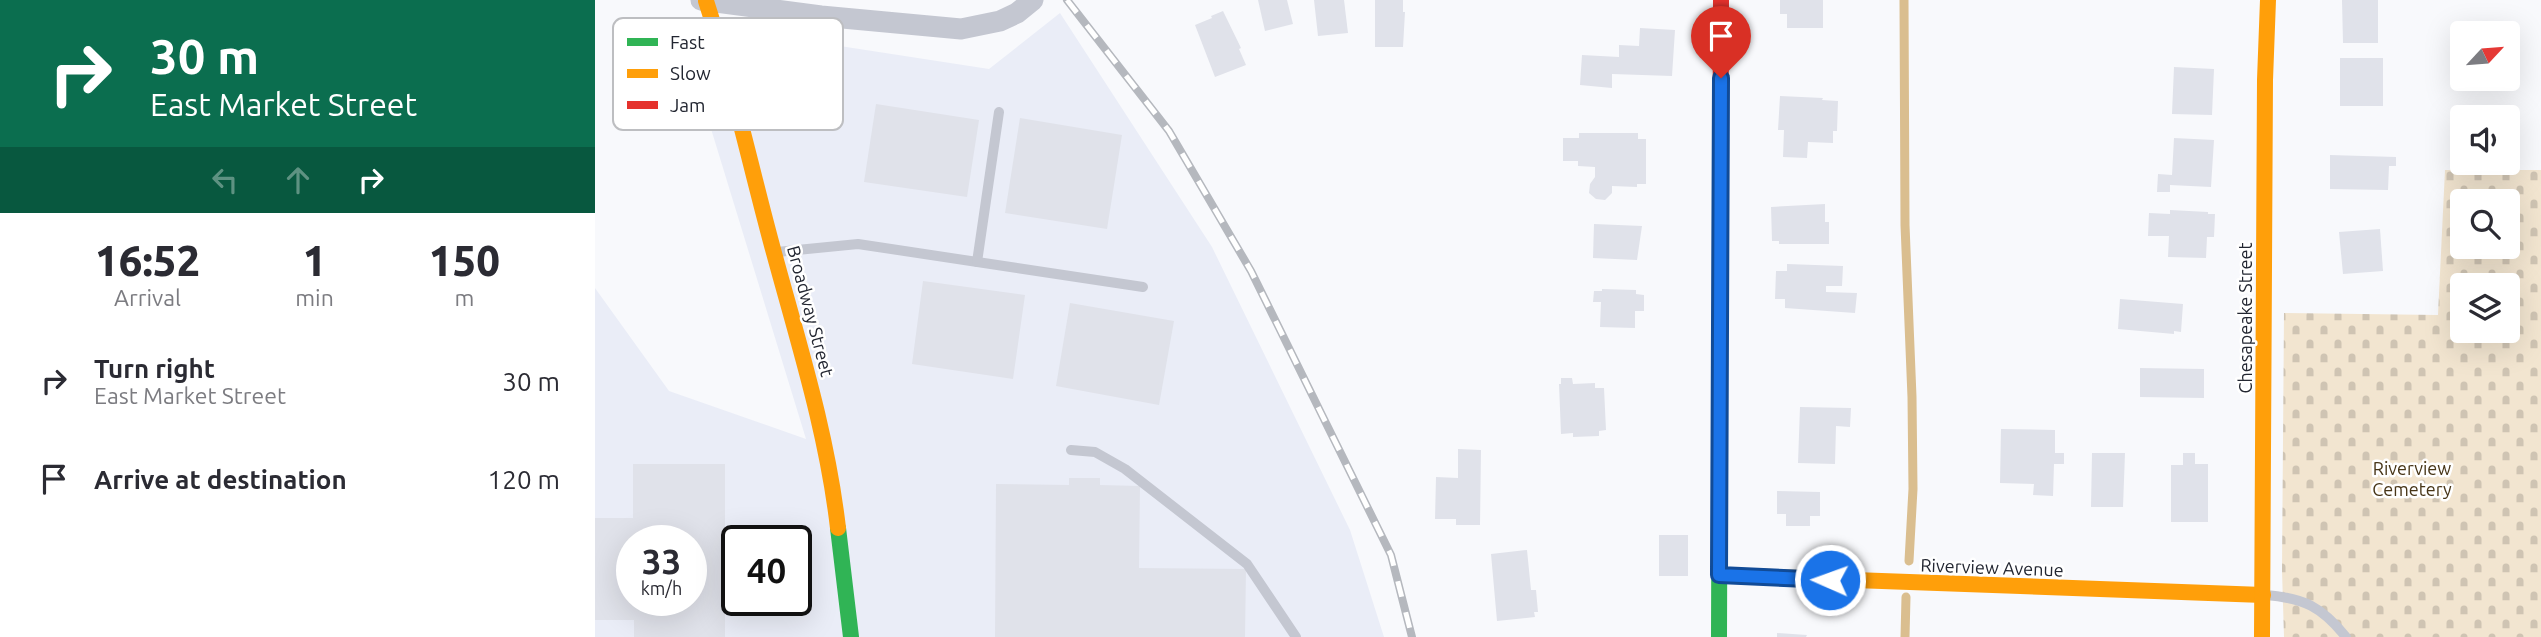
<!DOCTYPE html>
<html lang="en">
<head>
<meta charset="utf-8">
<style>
  :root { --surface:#fff; --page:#f2f2f3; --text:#2b2b33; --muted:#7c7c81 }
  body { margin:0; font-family:Ubuntu,sans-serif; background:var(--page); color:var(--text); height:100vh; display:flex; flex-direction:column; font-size:26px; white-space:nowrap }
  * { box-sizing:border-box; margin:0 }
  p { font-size:23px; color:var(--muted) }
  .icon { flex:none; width:38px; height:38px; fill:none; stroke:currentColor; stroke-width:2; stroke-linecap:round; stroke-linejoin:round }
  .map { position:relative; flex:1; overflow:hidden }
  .panel { display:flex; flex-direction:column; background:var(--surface); width:595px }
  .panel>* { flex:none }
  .top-card { background:#0b6e4f; color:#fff; overflow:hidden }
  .needle { width:46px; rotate:64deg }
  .controls { position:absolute; left:1855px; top:21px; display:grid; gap:14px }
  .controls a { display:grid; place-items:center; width:70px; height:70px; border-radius:7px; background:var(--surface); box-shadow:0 7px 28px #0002; font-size:35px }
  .speed { position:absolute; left:21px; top:525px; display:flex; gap:14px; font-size:35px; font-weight:700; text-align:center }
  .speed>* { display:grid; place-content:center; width:91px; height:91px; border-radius:50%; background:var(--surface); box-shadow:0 7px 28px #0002; line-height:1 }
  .speed small { font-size:18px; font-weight:400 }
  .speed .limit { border:4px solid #111; border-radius:10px; background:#fff; color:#111 }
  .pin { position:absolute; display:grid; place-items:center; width:60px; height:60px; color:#fff; margin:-72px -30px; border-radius:50% 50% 50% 0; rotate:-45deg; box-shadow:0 0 7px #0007 }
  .pin .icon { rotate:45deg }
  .me { position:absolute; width:77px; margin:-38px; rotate:272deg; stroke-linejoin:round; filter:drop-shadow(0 0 5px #0008) }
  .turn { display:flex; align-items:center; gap:24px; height:147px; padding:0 35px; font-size:32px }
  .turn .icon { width:91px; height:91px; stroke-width:2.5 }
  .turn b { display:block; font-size:49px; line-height:60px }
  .lanes { display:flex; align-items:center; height:66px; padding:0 35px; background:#0003; justify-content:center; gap:35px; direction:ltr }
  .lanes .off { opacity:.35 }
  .eta { display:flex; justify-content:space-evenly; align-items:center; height:119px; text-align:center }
  .eta b { font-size:42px; font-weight:800; line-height:49px }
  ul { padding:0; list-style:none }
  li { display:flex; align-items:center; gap:21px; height:98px; padding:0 35px }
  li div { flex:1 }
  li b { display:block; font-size:26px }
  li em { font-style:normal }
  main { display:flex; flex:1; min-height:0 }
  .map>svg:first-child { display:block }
  .built { fill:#eaedf7; fill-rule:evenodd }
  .cemetery { fill:url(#cemetery-stones); fill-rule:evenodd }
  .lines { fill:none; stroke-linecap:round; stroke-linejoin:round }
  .stream { stroke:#dabe8f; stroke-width:9 }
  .building { fill:#e0e2ea; fill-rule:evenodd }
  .lane { stroke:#c4c7d1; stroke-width:10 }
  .street { stroke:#c4c7d1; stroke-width:21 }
  .fast { stroke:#30b455; stroke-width:16 }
  .slow { stroke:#ff9f0a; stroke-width:16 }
  .jam { stroke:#e5322d; stroke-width:16 }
  .rail-casing { stroke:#b5b8be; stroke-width:8 }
  .rail { stroke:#fff; stroke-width:5; stroke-dasharray:16; stroke-linecap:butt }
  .route-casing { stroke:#114b97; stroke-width:18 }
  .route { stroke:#1a73e8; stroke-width:12 }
  .labels { text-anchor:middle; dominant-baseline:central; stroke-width:5; stroke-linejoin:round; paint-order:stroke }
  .street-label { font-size:18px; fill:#222631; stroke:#fff }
  .park-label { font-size:18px; fill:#473517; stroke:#fff }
  .key { fill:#fff; stroke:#bdbec1; stroke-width:2 }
  .key-label { font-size:19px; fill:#222631 }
</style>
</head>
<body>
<main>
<section class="panel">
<div class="top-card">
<div class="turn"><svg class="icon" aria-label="right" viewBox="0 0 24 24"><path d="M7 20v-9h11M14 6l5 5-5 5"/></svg><div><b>30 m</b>East Market Street</div></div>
<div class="lanes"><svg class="icon off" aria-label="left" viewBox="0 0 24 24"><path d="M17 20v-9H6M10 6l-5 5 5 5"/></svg><svg class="icon off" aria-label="ahead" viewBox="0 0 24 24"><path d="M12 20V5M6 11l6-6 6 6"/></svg><svg class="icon" aria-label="right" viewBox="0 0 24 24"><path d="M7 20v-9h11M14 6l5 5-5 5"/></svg></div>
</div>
<div class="eta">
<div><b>16:52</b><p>Arrival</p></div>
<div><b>1</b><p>min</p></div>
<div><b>150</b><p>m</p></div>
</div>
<ul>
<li><svg class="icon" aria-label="right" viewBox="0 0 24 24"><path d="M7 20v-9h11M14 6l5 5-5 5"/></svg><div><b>Turn right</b><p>East Market Street</p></div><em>30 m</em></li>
<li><svg class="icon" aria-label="arrive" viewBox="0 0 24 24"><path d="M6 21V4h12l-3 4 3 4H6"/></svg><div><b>Arrive at destination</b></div><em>120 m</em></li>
</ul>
</section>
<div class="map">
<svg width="1946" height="637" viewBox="0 0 1946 637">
  <defs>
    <pattern id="cemetery-stones" width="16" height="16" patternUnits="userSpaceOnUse" patternTransform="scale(1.75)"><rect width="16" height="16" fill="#f2e5d0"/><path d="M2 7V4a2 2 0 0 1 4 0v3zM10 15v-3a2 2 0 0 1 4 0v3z" fill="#cfc4b3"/></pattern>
  </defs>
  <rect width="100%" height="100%" fill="#f8f9fc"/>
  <path class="built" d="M465 13 617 247 755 530 789 637H0V288L74 391 211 439 83 21 394 69ZM37 541H96V600H37ZM142 541H201V600H142Z"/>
  <path class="cemetery" d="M1850 170H1946V637H1689L1687 570 1689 313 1843 315ZM1867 201H1913V247H1867ZM1867 285H1913V331H1867Z"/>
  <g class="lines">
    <g class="stream">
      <polyline points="1309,0 1310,225 1317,397 1318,489 1314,561"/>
      <polyline points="1310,637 1311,597"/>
    </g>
  </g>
  <g class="building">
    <polygon points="663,0 692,0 698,24 670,31"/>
    <polygon points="719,0 749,0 753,33 723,36"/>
    <polygon points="780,0 808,0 808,12 810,12 808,47 780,47"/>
    <polygon points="1185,0 1228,0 1228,28 1192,28 1192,14 1185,14"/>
    <polygon points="1747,0 1783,0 1783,43 1748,43"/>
    <polygon points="628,11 646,48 644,49 651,65 620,77 600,25 617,18 616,16"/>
    <polygon points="1045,28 1080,30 1077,76 1017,74 1017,88 985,85 987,55 1024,57 1024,45 1044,46"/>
    <rect x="1745" y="58" width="43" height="48"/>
    <polygon points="1579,67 1619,69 1617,115 1577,114"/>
    <polygon points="1185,96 1228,98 1227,100 1243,101 1242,131 1238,131 1238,143 1213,142 1212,158 1188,157 1189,130 1183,130"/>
    <polygon points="281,104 384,120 372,197 269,182"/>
    <polygon points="425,118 527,135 512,229 410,213"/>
    <polygon points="984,133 1043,133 1043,139 1051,139 1051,184 1042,184 1042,187 1017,186 1017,193 1010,200 1001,199 994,193 995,184 1000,177 1000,167 983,166 983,161 968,161 968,138 984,138"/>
    <polygon points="1579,138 1619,140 1616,187 1575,185 1575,192 1562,192 1563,174 1577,175"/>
    <polygon points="1735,155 1801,157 1801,166 1794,166 1793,190 1735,189"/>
    <polygon points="1230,204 1230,222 1234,222 1234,244 1184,244 1184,241 1177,241 1176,207"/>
    <polygon points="1575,210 1613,212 1613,214 1620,214 1619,237 1612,237 1611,258 1573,257 1574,236 1553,236 1554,213 1575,214"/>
    <polygon points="999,224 1047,226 1042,260 998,258"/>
    <polygon points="1785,229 1788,271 1748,274 1744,232"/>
    <polygon points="1192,264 1248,266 1247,286 1231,286 1231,292 1262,293 1260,313 1190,308 1190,299 1180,299 1181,271 1192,271"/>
    <polygon points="328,281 430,295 418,379 317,364"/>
    <polygon points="1007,289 1041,290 1041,294 1049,295 1049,311 1040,311 1040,328 1005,327 1006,302 998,302 999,291 1007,291"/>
    <polygon points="1525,299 1588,304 1586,332 1579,331 1579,334 1523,329"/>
    <polygon points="475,303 579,321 564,405 461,386"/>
    <polygon points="1545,368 1609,369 1609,398 1545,397"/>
    <polygon points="966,378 977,378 978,384 1000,383 1000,388 1009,388 1011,430 1004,431 1004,436 978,437 978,433 966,434 964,384 966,384"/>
    <polygon points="1205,407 1256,408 1255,427 1241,426 1240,464 1203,463"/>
    <polygon points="1406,429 1460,430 1460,453 1469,453 1469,464 1459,464 1458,496 1438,495 1439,484 1405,483"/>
    <polygon points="863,449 886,450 885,525 861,525 861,519 840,519 841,477 863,478"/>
    <polygon points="1497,453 1530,453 1528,507 1496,507"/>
    <polygon points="1588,453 1600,453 1600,464 1613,464 1613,522 1576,522 1576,465 1588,465"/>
    <path d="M38 464H130V637H39V620H0V518H38ZM37 541H96V600H37Z"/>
    <polygon points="474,478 505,478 505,485 545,486 544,568 651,569 650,637 400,637 401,484 474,485"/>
    <polygon points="1182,491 1225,492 1225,516 1215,516 1215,526 1191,526 1191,514 1182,514"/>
    <rect x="1064" y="535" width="29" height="41"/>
    <polygon points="932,550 936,590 941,590 943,612 939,612 940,617 902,621 896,554"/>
    <polygon points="1182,633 1212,635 1211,637 1182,637"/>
  </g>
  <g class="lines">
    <g class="lane">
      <polyline points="182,252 263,244 548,287"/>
      <polyline points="382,262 404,112"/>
      <polyline points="476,450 500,452 530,469 652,564 701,637"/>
      <path d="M1671 595C1709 598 1727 607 1751 637"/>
    </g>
    <polyline class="street" points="106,0 226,16 366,29 405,21 422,13 438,0"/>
    <g class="fast">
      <polyline points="243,528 256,637"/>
      <polyline points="1124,637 1125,320"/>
    </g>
    <g class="slow">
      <path d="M111 1C138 84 156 169 179 253 204 345 232 433 243 528"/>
      <polyline points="1124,575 1668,595"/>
      <polyline points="1667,637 1670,80 1673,0"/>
    </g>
    <polyline class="jam" points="1125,320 1126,0"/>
    <defs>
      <polyline id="rail" points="472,0 574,131 656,271 796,555 817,637"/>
    </defs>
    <use href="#rail" class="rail-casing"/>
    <use href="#rail" class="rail"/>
  </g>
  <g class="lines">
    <defs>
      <polyline id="route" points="1126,78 1124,575 1235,580"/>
    </defs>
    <use href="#route" class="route-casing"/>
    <use href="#route" class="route"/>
  </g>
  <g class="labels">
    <g class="street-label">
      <text transform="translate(216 311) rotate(75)">Broadway Street</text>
      <text transform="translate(1650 318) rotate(-90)">Chesapeake Street</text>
      <text transform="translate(1397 567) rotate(2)">Riverview Avenue</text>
    </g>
    <g class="park-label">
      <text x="1817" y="468">Riverview<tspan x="1817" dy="21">Cemetery</tspan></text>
    </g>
  </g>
  <rect x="18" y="18" width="230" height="112" rx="10" class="key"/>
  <rect x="32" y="38" width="31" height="8" fill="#30b455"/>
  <rect x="32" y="69" width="31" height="9" fill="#ff9f0a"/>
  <rect x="32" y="101" width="31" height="8" fill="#e5322d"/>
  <g class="key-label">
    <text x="75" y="49">Fast</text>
    <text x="75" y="80">Slow</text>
    <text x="75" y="112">Jam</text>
  </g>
</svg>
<div class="controls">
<a><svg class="needle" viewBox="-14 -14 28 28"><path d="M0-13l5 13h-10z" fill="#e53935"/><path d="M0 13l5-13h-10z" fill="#7c7c81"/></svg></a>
<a><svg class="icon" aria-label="sound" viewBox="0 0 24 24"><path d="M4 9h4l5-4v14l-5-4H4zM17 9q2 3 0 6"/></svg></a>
<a><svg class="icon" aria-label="search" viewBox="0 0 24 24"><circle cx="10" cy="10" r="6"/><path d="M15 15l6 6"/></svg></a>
<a><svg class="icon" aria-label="layers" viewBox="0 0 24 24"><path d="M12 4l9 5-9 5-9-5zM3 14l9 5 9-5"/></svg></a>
</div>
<div class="speed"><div>33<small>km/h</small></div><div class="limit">40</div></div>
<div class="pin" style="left:1126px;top:78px;background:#d93025"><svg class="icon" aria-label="arrive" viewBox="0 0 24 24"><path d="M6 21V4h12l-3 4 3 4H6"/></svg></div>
<svg class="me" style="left:1235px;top:580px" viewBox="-20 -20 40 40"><circle r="17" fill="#1a73e8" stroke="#fff" stroke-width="3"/><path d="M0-11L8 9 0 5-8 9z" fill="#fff"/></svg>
</div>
</main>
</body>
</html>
